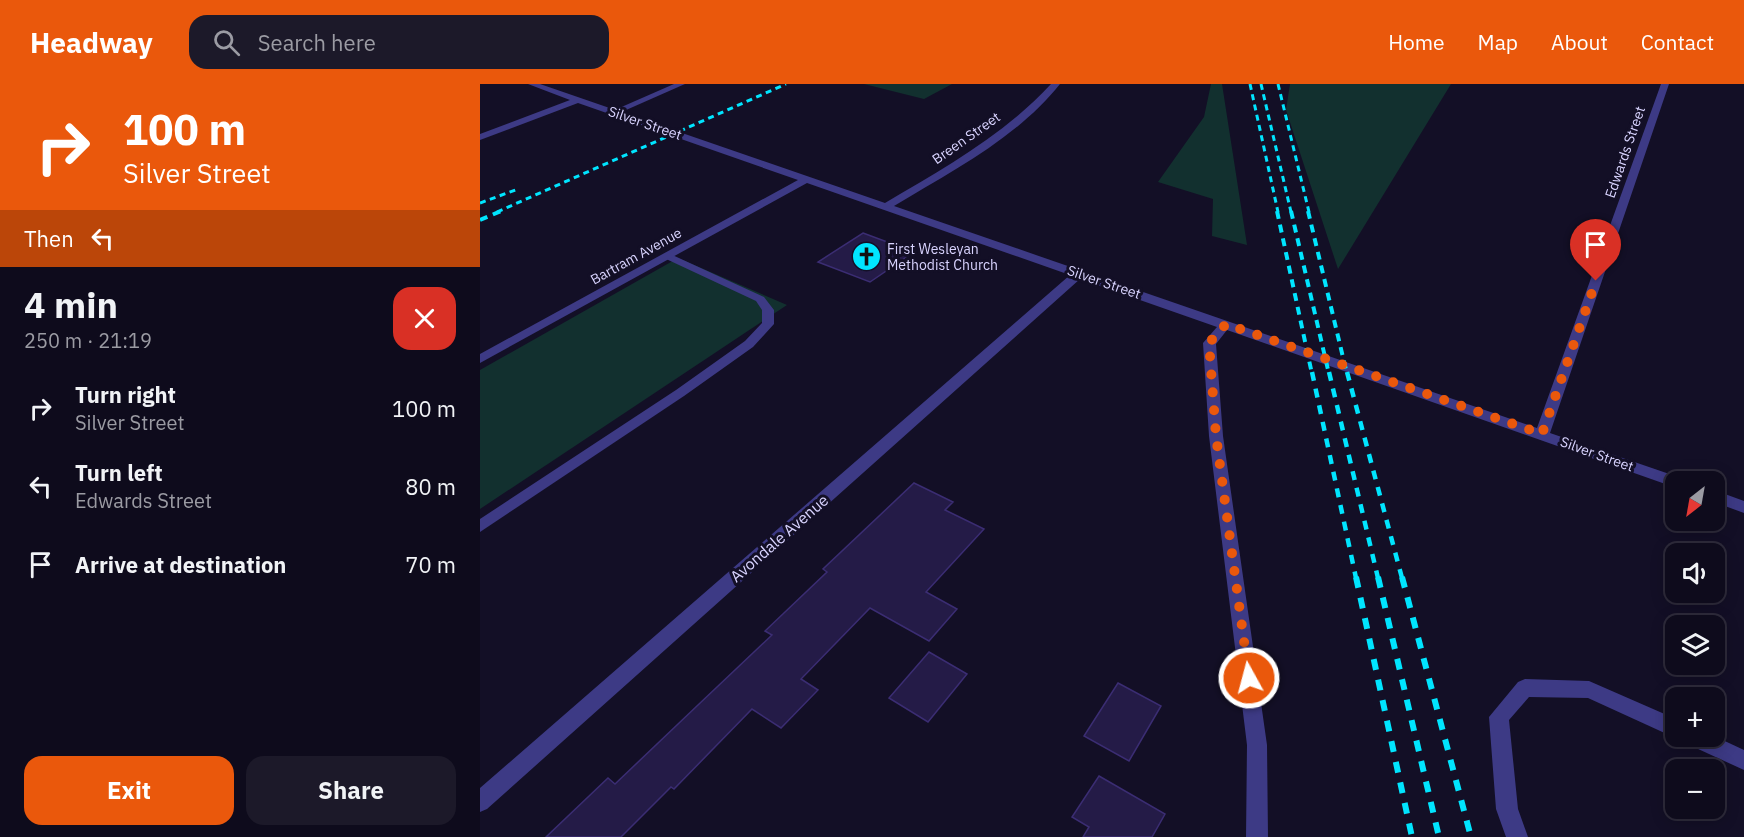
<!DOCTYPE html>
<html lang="en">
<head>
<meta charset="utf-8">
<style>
  :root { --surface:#0e0b1c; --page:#1c1929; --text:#f1f3f6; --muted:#9b9ba3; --line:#2e2b3b; --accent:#ea580c }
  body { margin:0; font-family:"IBM Plex Sans",sans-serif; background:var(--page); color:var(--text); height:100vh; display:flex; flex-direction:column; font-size:22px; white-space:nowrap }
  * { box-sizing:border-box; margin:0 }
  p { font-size:20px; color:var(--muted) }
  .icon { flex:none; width:33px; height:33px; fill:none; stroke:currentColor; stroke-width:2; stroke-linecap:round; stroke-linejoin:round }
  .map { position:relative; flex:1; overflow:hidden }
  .details { display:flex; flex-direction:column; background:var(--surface); width:480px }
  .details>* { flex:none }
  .banner { background:#ea580c; color:#fff; overflow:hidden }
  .needle { width:39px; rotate:211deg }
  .tools { position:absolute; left:1185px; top:387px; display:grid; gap:12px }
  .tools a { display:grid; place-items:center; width:60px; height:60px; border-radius:12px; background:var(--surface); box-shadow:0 3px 15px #0003,0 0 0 2px var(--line); font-size:30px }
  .pin { position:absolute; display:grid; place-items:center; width:51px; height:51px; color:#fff; margin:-62px -26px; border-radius:50% 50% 50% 0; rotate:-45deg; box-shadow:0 0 6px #0007 }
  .pin .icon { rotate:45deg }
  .me { position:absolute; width:66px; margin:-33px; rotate:353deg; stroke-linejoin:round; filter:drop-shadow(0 0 4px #0008) }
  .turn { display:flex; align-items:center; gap:21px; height:126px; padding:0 24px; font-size:27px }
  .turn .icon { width:78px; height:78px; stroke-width:2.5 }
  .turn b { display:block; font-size:42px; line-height:51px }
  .then { display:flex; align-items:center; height:57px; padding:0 24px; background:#0003; gap:12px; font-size:22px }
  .round { display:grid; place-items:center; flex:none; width:63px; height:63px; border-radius:18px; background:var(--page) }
  .summary { display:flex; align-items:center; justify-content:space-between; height:102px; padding:0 24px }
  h1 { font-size:36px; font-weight:700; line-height:45px }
  .action { display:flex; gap:12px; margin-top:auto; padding:12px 24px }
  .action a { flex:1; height:69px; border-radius:18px; background:var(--accent); color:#fff; font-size:24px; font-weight:700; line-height:69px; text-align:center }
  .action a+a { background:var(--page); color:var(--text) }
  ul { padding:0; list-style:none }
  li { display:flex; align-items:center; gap:18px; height:78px; padding:0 24px }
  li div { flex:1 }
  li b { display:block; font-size:22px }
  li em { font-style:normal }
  header { display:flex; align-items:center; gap:36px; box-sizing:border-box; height:84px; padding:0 30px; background:var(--accent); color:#fff }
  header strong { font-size:28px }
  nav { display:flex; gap:33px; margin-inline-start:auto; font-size:21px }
  .search { width:420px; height:54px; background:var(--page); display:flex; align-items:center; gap:15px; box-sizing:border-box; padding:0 21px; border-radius:18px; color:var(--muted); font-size:22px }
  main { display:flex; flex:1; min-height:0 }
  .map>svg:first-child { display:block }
  .green { fill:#12302f }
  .building { fill:#241b47; stroke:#3b2d73; stroke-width:1.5 }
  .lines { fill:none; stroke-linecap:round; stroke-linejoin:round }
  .service { fill:#3d3a85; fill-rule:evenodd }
  .minor { fill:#3d3a85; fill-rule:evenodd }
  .rail-far3 { stroke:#00e5ff; stroke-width:3; stroke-dasharray:6 4.5; stroke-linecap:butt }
  .rail-far2 { stroke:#00e5ff; stroke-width:4; stroke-dasharray:8 6; stroke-linecap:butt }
  .rail-far1 { stroke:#00e5ff; stroke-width:4.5; stroke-dasharray:9 8; stroke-linecap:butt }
  .rail { stroke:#00e5ff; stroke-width:6; stroke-dasharray:11 10; stroke-linecap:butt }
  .route { stroke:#ea580c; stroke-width:10; stroke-dasharray:0 18 }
  .labels { text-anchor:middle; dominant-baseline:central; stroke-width:6; stroke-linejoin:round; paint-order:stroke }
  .far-street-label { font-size:14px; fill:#d9d4ff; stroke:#130f26 }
  .far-poi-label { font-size:14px; fill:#d9d4ff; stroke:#130f26; text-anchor:start }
  .street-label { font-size:16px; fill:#d9d4ff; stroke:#130f26 }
</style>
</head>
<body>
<header>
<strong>Headway</strong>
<div class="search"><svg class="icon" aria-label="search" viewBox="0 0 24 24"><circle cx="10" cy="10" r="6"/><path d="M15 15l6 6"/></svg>Search here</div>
<nav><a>Home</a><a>Map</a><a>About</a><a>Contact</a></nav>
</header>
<main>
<section class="details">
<div class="banner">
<div class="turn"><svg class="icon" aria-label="right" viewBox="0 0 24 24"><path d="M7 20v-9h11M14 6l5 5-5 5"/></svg><div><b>100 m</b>Silver Street</div></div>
<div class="then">Then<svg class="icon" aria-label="left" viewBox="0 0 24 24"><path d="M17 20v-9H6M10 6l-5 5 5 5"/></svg></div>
</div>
<div class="summary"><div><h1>4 min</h1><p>250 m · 21:19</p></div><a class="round" style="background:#d93025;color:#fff"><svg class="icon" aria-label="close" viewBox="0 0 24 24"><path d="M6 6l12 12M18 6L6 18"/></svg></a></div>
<ul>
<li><svg class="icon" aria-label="right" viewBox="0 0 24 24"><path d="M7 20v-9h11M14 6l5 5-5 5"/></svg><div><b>Turn right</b><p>Silver Street</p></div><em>100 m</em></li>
<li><svg class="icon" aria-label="left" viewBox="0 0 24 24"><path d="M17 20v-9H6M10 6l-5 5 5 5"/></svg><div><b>Turn left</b><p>Edwards Street</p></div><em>80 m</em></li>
<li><svg class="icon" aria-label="arrive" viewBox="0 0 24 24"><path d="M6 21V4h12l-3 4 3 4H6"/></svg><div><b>Arrive at destination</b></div><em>70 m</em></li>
</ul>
<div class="action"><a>Exit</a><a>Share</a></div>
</section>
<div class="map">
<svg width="1264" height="753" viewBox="0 0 1264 753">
  <rect width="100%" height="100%" fill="#130f26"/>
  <g class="green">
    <polygon points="384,0 472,0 444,15"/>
    <polygon points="731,0 742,0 767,161 732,152 733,115 678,98 724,33"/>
    <polygon points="810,0 971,0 858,185 806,26"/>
    <polygon points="198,174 307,221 0,425 0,286"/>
  </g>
  <g class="building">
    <polygon points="383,149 434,168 390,198 338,178"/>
    <polygon points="434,399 473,418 465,426 504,445 446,508 477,525 449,557 390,524 321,595 338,606 301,644 272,625 194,705 191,703 141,753 66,753 128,694 135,700 218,621 292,551 285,547 347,488 343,485"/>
    <polygon points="449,568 487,590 448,638 409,614"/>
    <polygon points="638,599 681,622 649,677 604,652"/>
    <polygon points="619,692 685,730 672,753 603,753 609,743 592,733"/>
  </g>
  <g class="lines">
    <g class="service">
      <polygon points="194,0 205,0 137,30 130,28"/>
      <polygon points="188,169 284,213 294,226 294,240 273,263 204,312 0,448 0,435 196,306 265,257 282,239 282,226 276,217 184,174 183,172"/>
    </g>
    <g class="minor">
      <path d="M48 0H60L405 119C464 84 524 51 571 0H580C537 54 472 87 414 122L1057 344 1181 0H1189L1070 349 1201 394 1203 398H1196V403L1191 402 747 246 736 260 743 352 787 661 788 753H766L767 661 729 352 723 259 737 243 600 195 7 725 0 728V704L590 191 327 99 0 279V270L318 96 98 19 0 56V50L90 16Z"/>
      <polygon points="1234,406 1264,417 1264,429 1234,418"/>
      <polygon points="1045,595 1109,597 1196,635 1196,652 1200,652 1196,654 1189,651 1108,614 1049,613 1029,636 1038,725 1048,753 1026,753 1016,725 1009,633 1038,598"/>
      <polygon points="1202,652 1234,652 1264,666 1264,686 1205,659"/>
    </g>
    <g class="rail-far3">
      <polyline points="770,0 798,128"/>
      <polyline points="781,0 811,128"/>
      <polyline points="798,0 829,128"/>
      <polyline points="0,119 38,105"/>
      <polyline points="17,128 306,0"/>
    </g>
    <g class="rail-far2">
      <polyline points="797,127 832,290"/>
      <polyline points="811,127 849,290"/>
      <polyline points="828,127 867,290"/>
      <polyline points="0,136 21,127"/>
    </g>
    <g class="rail-far1">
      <polyline points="832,288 876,494"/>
      <polyline points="849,288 898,494"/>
      <polyline points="867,288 922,494"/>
    </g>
    <g class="rail">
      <polyline points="876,493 932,753"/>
      <polyline points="898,493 959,753"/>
      <polyline points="922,493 991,753"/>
    </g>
  </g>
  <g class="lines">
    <polyline class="route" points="769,594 736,352 729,259 746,240 1062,350 1116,197"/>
  </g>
  <defs>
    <symbol id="church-disc" viewBox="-11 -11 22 22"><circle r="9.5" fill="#00e5ff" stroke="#130f26"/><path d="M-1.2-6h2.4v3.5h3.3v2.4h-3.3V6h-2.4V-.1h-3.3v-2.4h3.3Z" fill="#111"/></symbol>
  </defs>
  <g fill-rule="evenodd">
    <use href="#church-disc" x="370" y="156" width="33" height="33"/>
  </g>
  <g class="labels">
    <g class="far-street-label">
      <text transform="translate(165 39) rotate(19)">Silver Street</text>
      <text transform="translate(486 54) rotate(-35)">Breen Street</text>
      <text transform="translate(1145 68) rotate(-71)">Edwards Street</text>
      <text transform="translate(156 172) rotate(-29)">Bartram Avenue</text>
      <text transform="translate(624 198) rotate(19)">Silver Street</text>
      <text transform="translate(1117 370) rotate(20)">Silver Street</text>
    </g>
    <g class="far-poi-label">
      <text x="407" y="165">First Wesleyan<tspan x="407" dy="16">Methodist Church</tspan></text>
    </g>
    <g class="street-label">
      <text transform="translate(299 454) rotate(-41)">Avondale Avenue</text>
    </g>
  </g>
</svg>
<div class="tools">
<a><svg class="needle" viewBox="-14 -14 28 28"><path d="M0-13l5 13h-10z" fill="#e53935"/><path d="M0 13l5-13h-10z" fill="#9b9ba3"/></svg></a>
<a><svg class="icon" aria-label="sound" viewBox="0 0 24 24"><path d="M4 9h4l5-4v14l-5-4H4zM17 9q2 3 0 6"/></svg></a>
<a><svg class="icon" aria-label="layers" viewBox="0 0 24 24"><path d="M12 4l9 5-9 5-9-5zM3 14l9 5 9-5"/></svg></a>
<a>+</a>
<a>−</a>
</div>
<div class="pin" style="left:1116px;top:197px;background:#d93025"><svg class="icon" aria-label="arrive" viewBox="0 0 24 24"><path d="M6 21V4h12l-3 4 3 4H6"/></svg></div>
<svg class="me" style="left:769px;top:594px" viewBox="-20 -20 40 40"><circle r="17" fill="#ea580c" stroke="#fff" stroke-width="3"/><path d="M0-11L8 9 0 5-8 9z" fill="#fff"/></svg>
</div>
</main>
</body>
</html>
